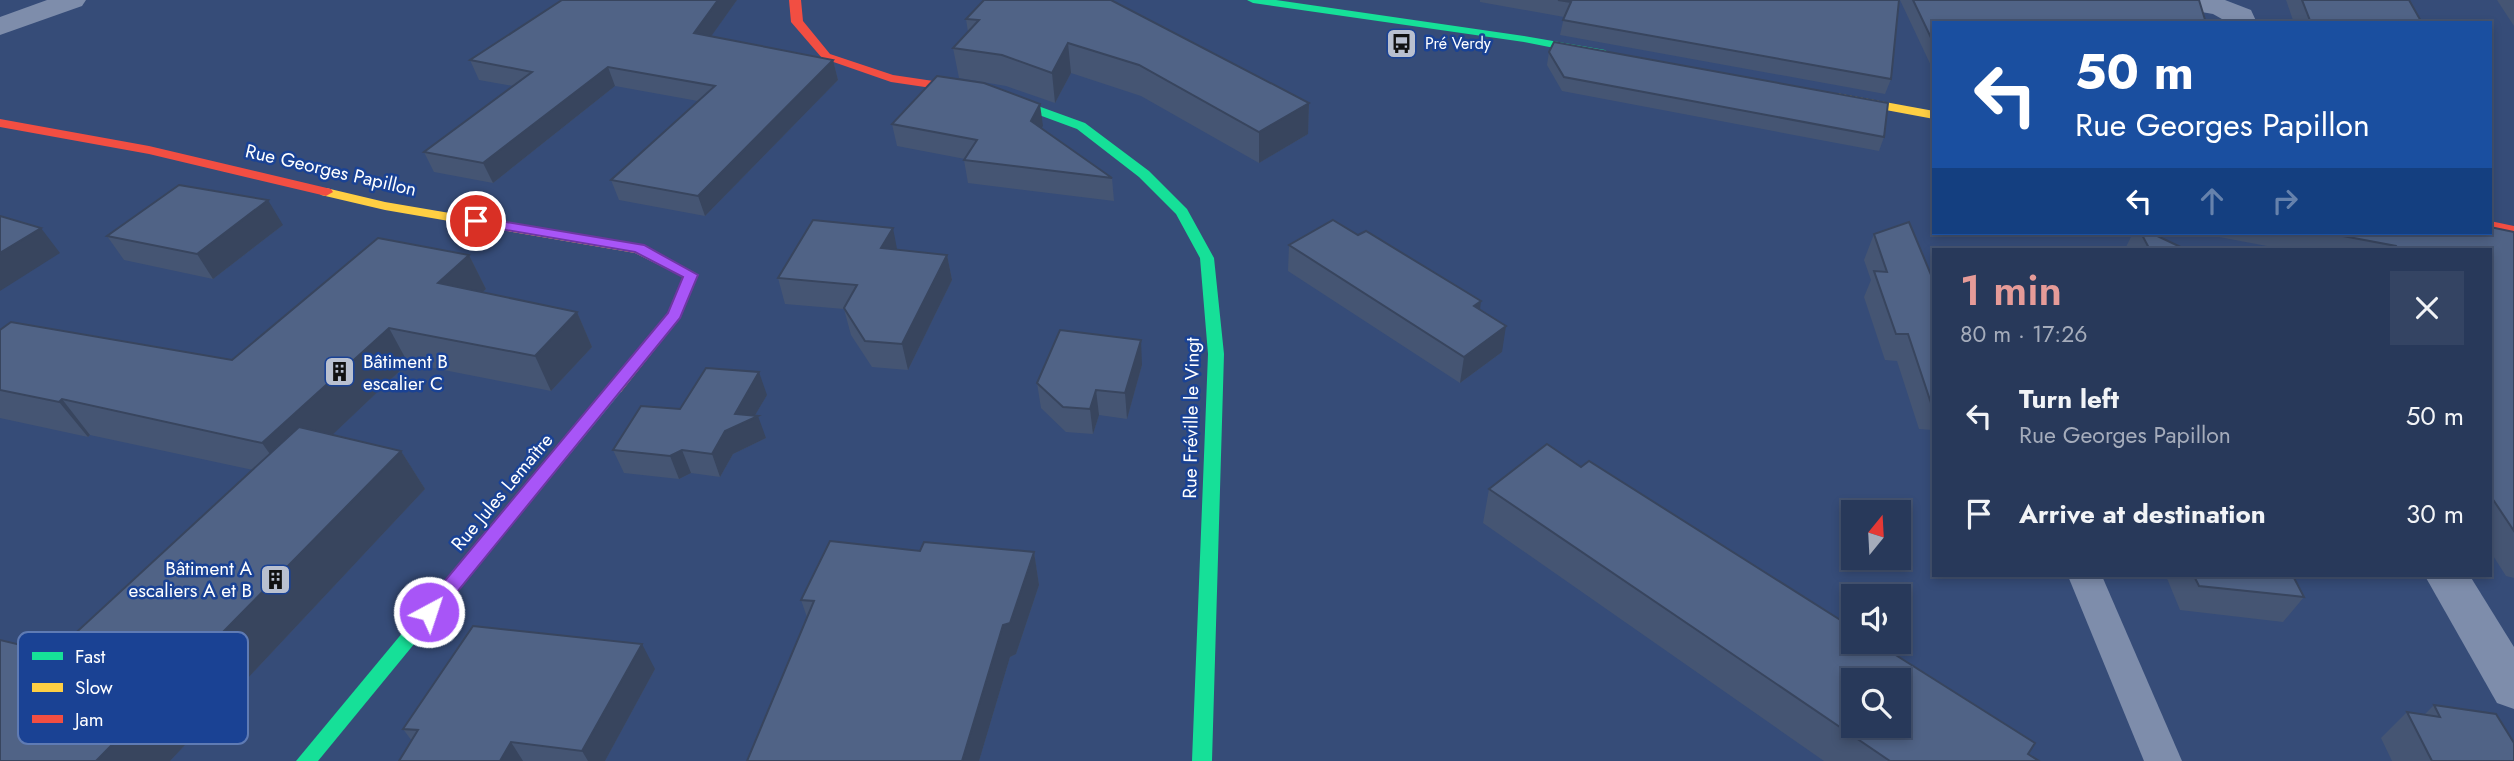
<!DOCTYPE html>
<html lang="en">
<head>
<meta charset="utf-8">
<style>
  :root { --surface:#28395a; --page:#344463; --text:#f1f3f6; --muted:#a5acbb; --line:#445370; --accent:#e69b98 }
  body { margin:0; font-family:Jost,sans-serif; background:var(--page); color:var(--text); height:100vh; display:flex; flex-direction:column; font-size:26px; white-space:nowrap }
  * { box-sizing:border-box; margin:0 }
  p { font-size:23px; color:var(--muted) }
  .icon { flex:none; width:38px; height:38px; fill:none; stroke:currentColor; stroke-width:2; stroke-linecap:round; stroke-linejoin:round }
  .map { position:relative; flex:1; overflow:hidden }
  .sheet { position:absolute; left:1932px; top:248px; width:560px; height:329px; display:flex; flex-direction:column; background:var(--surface); border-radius:0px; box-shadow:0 4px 10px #0003,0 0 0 2px var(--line) }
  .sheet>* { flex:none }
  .banner { position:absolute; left:1932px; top:21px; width:560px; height:214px; border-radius:0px; box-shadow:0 4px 10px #0003,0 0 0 2px var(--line); background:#1a4fa0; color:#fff; overflow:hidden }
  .needle { width:46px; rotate:18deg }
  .buttons { position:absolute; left:1841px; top:500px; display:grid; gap:14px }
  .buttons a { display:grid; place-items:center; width:70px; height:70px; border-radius:0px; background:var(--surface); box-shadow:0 4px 10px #0003,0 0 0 2px var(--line); font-size:35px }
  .pin { position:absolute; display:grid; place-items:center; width:60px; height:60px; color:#fff; margin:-30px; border:4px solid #fff; border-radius:50%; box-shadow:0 2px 7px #0007 }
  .me { position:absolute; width:77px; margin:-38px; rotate:40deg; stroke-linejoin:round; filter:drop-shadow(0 0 5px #0008) }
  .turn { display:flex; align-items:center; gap:24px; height:147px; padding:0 28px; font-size:32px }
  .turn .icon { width:91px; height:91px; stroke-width:2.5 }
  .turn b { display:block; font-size:49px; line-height:60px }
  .lanes { display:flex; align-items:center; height:66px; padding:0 28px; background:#0003; justify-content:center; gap:35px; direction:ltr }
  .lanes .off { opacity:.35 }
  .round { display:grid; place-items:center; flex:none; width:74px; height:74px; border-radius:0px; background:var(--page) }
  .summary { display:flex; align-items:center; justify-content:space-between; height:119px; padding:0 28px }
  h1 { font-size:42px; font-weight:600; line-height:52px; color:var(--accent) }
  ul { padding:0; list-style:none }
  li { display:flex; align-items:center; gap:21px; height:98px; padding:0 28px }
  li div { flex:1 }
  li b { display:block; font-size:26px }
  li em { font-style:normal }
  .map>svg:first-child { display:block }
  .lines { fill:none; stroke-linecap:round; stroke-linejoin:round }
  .lane { fill:#7e8dab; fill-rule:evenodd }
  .street { fill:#7e8dab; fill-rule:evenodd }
  .fast { fill:#16e098; fill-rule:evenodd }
  .slow { fill:#ffcf43; fill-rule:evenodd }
  .jam { fill:#f24e42; fill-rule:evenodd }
  .wall { fill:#455573 }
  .shaded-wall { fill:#38455e }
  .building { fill:#506386; stroke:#38455e; stroke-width:2; fill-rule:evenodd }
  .route { fill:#a855f7; stroke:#6d37a1; stroke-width:2 }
  .labels { text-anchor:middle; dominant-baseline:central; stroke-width:5; stroke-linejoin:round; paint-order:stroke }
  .far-poi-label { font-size:16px; fill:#fff; stroke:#1a4294; text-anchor:start }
  .street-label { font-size:19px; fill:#fff; stroke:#1a4294 }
  .poi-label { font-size:19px; fill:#fff; stroke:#1a4294; text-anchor:start }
  .key { fill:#1a4294; stroke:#5f7bb4; stroke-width:2 }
  .key-label { font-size:19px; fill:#fff }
</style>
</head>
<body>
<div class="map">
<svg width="2514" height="761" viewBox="0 0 2514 761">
  <rect width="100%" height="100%" fill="#364c78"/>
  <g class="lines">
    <polygon class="lane" points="2068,576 2102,576 2182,761 2144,761"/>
    <g class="street">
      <polygon points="47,0 86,0 82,6 0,35 0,17"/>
      <polygon points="2163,0 2225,0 2251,10 2257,23 2229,23 2213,14 2167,6"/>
      <polygon points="2425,576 2470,576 2514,647 2514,709 2497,703"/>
    </g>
    <g class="fast">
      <polygon points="1247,0 1276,0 1524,36 1605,50 1611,54 1605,58 1524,42 1253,3"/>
      <polygon points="1008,95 1085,123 1149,171 1187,209 1214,258 1224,354 1212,761 1192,761 1208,354 1200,258 1176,214 1139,177 1077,129 1004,102 1004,96"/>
      <polygon points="615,383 623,388 621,392 318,761 296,761 609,384"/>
    </g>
    <g class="slow">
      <polygon points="1836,93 1934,111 1934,119 1832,100 1830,97"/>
      <polygon points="326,188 385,202 639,245 698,275 680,318 621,392 615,393 607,388 668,313 683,277 635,253 385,210 321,195 319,192"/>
    </g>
    <g class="jam">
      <polygon points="789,0 801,0 803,21 830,54 893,75 994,90 1014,99 1008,103 992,97 891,82 822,58 791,22"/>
      <polygon points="0,119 149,146 331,189 333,192 326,196 149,154 0,127"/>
      <polygon points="2490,221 2514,226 2514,234 2490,229"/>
    </g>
  </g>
  <g class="wall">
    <polygon points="562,0 737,0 711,36 833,60 838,80 705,216 619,200 611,180 698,101 615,86 493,183 434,172 424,152 513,86 479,80 470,60"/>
    <polygon points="984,0 1309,103 1308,134 1259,163 1141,96 1071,73 1055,103 1006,86 959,78 953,48 968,32 966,19"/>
    <polygon points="1480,0 1899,0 1891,79 1885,94 1560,35 1564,17 1480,2"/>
    <polygon points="1900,0 2199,0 1934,23 1934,72"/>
    <polygon points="2286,0 2409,0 2422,23 2294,23"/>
    <polygon points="2497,0 2514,0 2514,26"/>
    <polygon points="1549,52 1884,137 1879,151 1562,91 1547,65"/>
    <polygon points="892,124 1043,126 1042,128 1112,178 1114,201 968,183 964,160 965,159 897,146"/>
    <polygon points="283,225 213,279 124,260 107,236"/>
    <polygon points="2514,232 2514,578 2506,576 2490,551 2490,250 2288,250 2198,233"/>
    <polygon points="2133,233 2151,233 2187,250 2127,250 2126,247"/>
    <polygon points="1874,234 1934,282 1934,434 1932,430 1919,429 1897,361 1885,360 1864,297 1871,280 1864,260"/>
    <polygon points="1289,245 1480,310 1502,352 1460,383 1288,271"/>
    <polygon points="898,250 947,255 952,280 908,370 872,367 851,335 844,309 785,304 778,278"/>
    <polygon points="469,255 486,289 483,292 577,312 592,347 551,391 408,363 332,435 401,451 425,489 170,761 0,761 54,653 253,470 90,435 88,437 0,418 0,330 232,360"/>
    <polygon points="1142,365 1127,419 1099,415 1093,434 1066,432 1041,408 1037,383"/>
    <polygon points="767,395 755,415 766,438 733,454 720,477 691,473 679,479 624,473 613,450 680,409"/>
    <polygon points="1581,467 2028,754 2039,761 1824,761 1483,523 1489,489"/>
    <polygon points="920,551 1034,552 1039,585 1016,654 1010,657 979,761 747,761 807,617 801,600"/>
    <polygon points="2166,576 2293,576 2304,597 2283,622 2180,610"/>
    <polygon points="655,669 605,761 399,761 412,741 403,729"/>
    <polygon points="2434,705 2514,761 2392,761 2381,738 2407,712 2424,715"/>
  </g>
  <g class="shaded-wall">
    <polygon points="718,0 737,0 700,52 694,33"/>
    <polygon points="1068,43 1071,73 1055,103 1052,73"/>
    <polygon points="833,60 838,80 705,216 698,196"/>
    <polygon points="608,67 615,86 493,183 483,163"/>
    <polygon points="1309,103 1308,134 1259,163 1259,132"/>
    <polygon points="1040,104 1043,126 1034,143 1031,121"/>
    <polygon points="268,200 283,225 213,279 197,254"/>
    <polygon points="41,228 60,253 0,291 0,253"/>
    <polygon points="893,228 898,254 881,248"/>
    <polygon points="469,255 486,289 456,318 438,283"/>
    <polygon points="947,255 952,280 908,370 902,344"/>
    <polygon points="1481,301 1478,327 1474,306"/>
    <polygon points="577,312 592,347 551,391 535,356"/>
    <polygon points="1506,326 1502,352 1460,383 1464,357"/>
    <polygon points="389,328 408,363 287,478 262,443"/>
    <polygon points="1141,340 1142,365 1127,419 1125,393"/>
    <polygon points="759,372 767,395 754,417 758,416 766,438 733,454 720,477 712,454"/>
    <polygon points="1096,390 1099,415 1093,434 1090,409"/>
    <polygon points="62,399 90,435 88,437 59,402"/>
    <polygon points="682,450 691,473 679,479 670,456"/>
    <polygon points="401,451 425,489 170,761 96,761"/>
    <polygon points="1034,552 1039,585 1016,654 1010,657 979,761 962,761 1003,625"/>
    <polygon points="642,644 655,669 605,761 588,761 582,751"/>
    <polygon points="511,742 523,761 500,761"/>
  </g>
  <g class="building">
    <polygon points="562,0 718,0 694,33 833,60 698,196 611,180 715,86 608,67 483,163 424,152 532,72 470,60"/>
    <polygon points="984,0 1111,0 1309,103 1259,132 1139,65 1068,43 1052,73 1002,55 953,48 979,20 966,19"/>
    <polygon points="1558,0 1899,0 1891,79 1563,20 1571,2"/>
    <polygon points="1913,0 2199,0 2206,23 1934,23 1934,44"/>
    <polygon points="2302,0 2409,0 2422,23 2311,23"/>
    <polygon points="1554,42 1888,103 1884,137 1564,77 1549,52"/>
    <polygon points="937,76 984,83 1040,104 1031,121 1112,178 964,160 977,140 892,124"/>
    <polygon points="179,185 268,200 197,254 107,236"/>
    <polygon points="0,216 41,228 0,253"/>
    <polygon points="813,220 893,228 881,248 947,255 902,344 865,341 844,308 857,285 778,278"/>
    <polygon points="1333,220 1358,235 1366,231 1481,301 1474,306 1506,326 1464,357 1289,245"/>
    <polygon points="1909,222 1934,282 1934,403 1931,403 1908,334 1896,334 1874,271 1887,272 1874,234"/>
    <polygon points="2490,227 2514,232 2514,531 2490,495 2490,250 2399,250 2396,246 2327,233 2490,233"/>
    <polygon points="2141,233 2151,233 2187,250 2150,250"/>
    <polygon points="378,238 469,255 438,283 577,312 535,356 389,328 262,443 62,399 59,402 0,390 0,330 11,322 232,360"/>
    <polygon points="1060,330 1141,340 1125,393 1096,390 1090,409 1063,407 1037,383"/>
    <polygon points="706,368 759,372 735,414 758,416 725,431 712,454 682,450 670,456 613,450 641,406 680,409"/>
    <polygon points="299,427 401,451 96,761 0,761 0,640 54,653"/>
    <path d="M1547 444 1581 467 1589 461 1853 628V642H1875L2035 743 2028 754 2039 761H1890L1489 489ZM1853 681H1899V726H1853Z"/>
    <polygon points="830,541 920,551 924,542 1034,552 1010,623 1003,625 962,761 747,761 814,601 801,600"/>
    <polygon points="2194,576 2293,576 2304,597 2199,586"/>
    <polygon points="473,626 642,644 582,751 511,742 500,761 399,761 418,730 403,729"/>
    <polygon points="2434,705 2496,714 2514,743 2514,761 2432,761 2407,712 2440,717"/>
  </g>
  <polygon class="route" points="476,217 644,245 698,275 680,318 436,618 423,618 420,612 423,607 668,313 683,277 635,252 471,224 469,221"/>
  <defs>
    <symbol id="bus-square" viewBox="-11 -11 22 22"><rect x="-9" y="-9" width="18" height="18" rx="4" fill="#b9c0d0" stroke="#1a4294"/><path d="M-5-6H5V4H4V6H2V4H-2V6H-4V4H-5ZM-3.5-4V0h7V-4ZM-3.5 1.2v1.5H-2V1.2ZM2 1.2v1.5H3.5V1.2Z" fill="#111"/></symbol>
    <symbol id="building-square" viewBox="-11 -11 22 22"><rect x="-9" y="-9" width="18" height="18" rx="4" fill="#b9c0d0" stroke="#1a4294"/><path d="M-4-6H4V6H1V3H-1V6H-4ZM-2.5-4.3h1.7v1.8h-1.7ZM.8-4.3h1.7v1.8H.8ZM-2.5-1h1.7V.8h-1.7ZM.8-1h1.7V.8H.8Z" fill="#111"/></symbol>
  </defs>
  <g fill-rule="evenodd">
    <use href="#bus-square" x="1384" y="26" width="35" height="35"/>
    <use href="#building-square" x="322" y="354" width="35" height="35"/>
    <use href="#building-square" x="258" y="562" width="35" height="35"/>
  </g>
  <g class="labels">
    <g class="far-poi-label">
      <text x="1425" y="43">Pré Verdy</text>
    </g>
    <g class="street-label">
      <text transform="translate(331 170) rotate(13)">Rue Georges Papillon</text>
      <text transform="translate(1191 418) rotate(-89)">Rue Fréville le Vingt</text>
      <text transform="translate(502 492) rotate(-50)">Rue Jules Lemaître</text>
    </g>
    <g class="poi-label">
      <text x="363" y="361">Bâtiment B<tspan x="363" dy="22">escalier C</tspan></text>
      <text x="252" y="568" text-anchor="end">Bâtiment A<tspan x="252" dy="22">escaliers A et B</tspan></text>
    </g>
  </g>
  <rect x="18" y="632" width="230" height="112" rx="10" class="key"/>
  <rect x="32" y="652" width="31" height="8" fill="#16e098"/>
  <rect x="32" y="683" width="31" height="9" fill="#ffcf43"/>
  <rect x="32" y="715" width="31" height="8" fill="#f24e42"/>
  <g class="key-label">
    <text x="75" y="663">Fast</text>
    <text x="75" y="694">Slow</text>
    <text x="75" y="726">Jam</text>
  </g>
</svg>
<div class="buttons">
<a><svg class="needle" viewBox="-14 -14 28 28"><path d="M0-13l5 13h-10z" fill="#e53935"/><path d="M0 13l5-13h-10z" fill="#a5acbb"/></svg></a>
<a><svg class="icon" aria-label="sound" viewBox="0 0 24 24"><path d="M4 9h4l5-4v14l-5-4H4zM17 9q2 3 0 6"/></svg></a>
<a><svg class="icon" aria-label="search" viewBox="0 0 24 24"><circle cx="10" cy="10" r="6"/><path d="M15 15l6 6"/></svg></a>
</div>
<div class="pin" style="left:476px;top:221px;background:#d93025"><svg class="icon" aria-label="arrive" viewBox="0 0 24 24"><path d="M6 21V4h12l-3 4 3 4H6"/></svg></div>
<svg class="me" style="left:429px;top:612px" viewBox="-20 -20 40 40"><circle r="17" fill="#a855f7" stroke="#fff" stroke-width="3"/><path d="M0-11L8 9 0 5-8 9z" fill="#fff"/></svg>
<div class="banner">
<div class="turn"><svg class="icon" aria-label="left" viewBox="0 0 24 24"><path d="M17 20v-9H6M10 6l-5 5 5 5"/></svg><div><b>50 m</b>Rue Georges Papillon</div></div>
<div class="lanes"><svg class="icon" aria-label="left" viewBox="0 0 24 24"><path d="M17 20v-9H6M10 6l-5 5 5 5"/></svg><svg class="icon off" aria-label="ahead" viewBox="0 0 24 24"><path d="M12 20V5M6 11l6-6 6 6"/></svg><svg class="icon off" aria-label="right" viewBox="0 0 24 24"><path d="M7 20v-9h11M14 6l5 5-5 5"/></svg></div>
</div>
<section class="sheet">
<div class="summary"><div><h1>1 min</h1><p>80 m · 17:26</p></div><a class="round"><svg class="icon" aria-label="close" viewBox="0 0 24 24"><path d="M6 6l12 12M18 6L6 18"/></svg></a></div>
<ul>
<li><svg class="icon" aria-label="left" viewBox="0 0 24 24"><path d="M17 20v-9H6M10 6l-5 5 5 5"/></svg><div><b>Turn left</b><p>Rue Georges Papillon</p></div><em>50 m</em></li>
<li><svg class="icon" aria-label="arrive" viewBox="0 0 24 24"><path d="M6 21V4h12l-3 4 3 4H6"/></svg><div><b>Arrive at destination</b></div><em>30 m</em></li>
</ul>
</section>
</div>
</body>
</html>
